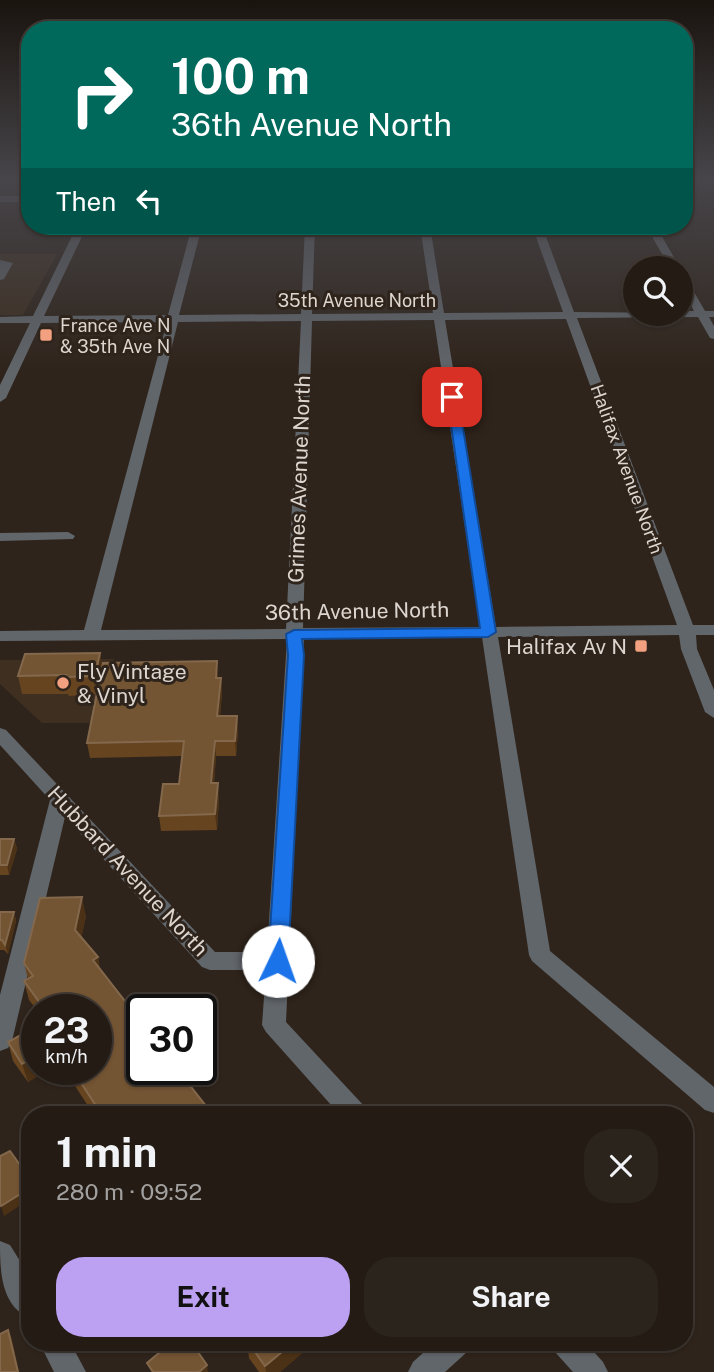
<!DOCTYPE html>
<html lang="en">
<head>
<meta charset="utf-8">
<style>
  :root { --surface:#231b14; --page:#2b241d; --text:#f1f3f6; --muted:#a3a1a0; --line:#403934; --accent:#bca0f2 }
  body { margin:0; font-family:"Public Sans",sans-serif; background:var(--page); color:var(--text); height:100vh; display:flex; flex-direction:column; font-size:26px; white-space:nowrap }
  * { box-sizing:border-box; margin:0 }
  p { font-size:23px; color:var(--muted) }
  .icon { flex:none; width:38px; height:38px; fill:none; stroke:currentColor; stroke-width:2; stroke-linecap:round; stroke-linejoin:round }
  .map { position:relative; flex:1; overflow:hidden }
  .sheet { position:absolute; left:21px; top:1106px; width:672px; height:245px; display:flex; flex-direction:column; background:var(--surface); border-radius:28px; box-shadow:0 2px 5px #0004,0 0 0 2px var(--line) }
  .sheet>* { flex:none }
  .top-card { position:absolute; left:21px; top:21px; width:672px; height:214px; border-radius:28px; box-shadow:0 2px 5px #0004,0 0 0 2px var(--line); background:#00695c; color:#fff; overflow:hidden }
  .fabs { position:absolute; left:623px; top:256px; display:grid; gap:14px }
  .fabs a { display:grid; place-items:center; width:70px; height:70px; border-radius:50%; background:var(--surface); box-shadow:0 2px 5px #0004,0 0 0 2px var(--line); font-size:35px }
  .speed { position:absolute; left:21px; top:994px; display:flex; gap:14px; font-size:35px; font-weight:700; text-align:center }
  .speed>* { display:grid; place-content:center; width:91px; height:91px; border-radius:50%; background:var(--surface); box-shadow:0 2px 5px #0004,0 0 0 2px var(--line); line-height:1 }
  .speed small { font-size:18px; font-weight:400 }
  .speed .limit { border:4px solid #111; border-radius:10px; background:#fff; color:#111 }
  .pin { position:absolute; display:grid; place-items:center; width:60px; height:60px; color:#fff; margin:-30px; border-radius:14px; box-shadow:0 4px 10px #0006 }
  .me { position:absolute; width:77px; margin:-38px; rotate:3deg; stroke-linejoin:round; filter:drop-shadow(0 0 5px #0008) }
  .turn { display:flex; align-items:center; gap:24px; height:147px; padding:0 35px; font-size:32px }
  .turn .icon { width:91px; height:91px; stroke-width:2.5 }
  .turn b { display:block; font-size:49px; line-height:60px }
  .then { display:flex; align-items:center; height:66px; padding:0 35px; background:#0003; gap:14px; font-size:26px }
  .round { display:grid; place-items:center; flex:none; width:74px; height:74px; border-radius:28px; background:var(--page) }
  .head { display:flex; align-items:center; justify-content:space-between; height:119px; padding:0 35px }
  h1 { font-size:42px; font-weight:700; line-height:52px }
  .action { display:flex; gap:14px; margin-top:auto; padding:14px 35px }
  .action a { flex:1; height:80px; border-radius:28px; background:var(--accent); color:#111; font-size:28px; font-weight:700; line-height:80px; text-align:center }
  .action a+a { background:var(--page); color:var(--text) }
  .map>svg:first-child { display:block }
  .built { fill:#3e2f21 }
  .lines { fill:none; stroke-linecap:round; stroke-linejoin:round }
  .minor { fill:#61666b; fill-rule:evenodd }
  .wall { fill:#664420 }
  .shaded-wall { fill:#4b3116 }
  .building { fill:#735433; stroke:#83684c; stroke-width:2 }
  .route { fill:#1a73e8; stroke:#114b97; stroke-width:2 }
  .poi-dot { fill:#f2a07f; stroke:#2f241b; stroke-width:2.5 }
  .labels { text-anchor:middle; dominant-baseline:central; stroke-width:6; stroke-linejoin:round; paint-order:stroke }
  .far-street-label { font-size:18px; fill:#ddd6d0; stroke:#2f241b }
  .far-poi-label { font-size:18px; fill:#ddd6d0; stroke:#2f241b; text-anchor:start }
  .street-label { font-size:21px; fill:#ddd6d0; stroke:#2f241b }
  .poi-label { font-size:21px; fill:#ddd6d0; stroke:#2f241b; text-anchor:end }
</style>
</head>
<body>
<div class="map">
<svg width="714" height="1372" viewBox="0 0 714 1372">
  <rect width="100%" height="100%" fill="#2f241b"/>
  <g class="built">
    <polygon points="0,254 57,254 23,315 0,315"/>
    <polygon points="114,659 100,723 42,723 0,684 0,660"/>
  </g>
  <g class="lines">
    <g class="minor">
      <rect x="0" y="196" width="30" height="6"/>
      <path d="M77 226H87L44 316 168 315 192 226H202L179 315 301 314 305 226H315L312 314 433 313 420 226H430L444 313 563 312 532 226H542L574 312 681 313V311H694L681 287V275L686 278 705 311H714V317H709L714 326V339L710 338 698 317 577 318 693 625H714V635H696L697 649 714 690V718L705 712 681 649 679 635 498 637 550 951 714 1087V1113L705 1110 532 961 529 955 482 637 304 638 286 1022 365 1107 368 1115H340L266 1032 262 1025 266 970H210L202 967 65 817 12 1041 8 1048 0 1051V995L50 800 0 745V728L6 730 215 952H267L287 639 0 641V631L84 630 167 322 41 323 6 398 0 402V385L30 323H0V317L33 316ZM566 319 677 625 496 627 445 320ZM434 320 480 627 303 628 312 321ZM301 321 286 629 101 630 178 322Z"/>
      <polygon points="646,226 656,226 680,268 670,268"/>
      <polygon points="0,260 13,263 4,279 0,280"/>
      <polygon points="68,532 75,536 73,539 0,541 0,533"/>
      <path d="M0 1241 10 1245 30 1277V1318C0 1306 0 1269 0 1241Z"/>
      <polygon points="39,1342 70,1342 86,1372 54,1372"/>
      <polygon points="435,1342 471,1342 467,1352 445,1372 408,1372 413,1362"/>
      <polygon points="551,1342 585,1342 603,1362 608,1372 573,1372 555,1352"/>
    </g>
  </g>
  <g class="wall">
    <polygon points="100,653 102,667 218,676 218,678 221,678 222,693 220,716 237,716 238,731 236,756 216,756 214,783 219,798 217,830 161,831 159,816 179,784 182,756 90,758 87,743 97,694 69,696 68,694 22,694 18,676"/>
    <polygon points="0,839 14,839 17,849 9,875 0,875"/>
    <polygon points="0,912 14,912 16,921 8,954 4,950 0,950"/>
    <polygon points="86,916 81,938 98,957 100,970 206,1106 207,1115 94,1115 64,1069 96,1069 96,1010 37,1010 29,1000 24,981 28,979 24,963"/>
    <polygon points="8,1042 37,1069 49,1069 28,1082 13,1061"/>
    <polygon points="247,1342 315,1342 280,1372 259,1372 249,1358"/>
  </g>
  <g class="shaded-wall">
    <polygon points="100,653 103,671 98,694 95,676"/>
    <polygon points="217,661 218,676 217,693 216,678"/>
    <polygon points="221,678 222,693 218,732 217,716"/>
    <polygon points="237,716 238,731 236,756 235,741"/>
    <polygon points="215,741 216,756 213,798 211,783"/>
    <polygon points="218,783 219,798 217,830 215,814"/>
    <polygon points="14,839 17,849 9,875 7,865"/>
    <polygon points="82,897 86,916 79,949 75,930"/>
    <polygon points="14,912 16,921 8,954 5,945"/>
    <polygon points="98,957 101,976 93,960"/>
    <polygon points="37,1055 37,1069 49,1069 28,1082 22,1064"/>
    <polygon points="206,1106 207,1115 199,1115 198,1111"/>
    <polygon points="30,1188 30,1199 4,1216 1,1206"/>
    <polygon points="8,1330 12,1339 19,1372 18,1372"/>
    <polygon points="294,1342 315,1342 280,1372 266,1372 265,1366"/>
    <polygon points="207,1365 208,1372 199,1372"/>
  </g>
  <g class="building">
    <polygon points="100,653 95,676 65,677 66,675 18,676 25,654"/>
    <polygon points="217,661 216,678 221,678 217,716 237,716 235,741 215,741 211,783 218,783 215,814 159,816 163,784 179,784 184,741 87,743 103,663"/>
    <polygon points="0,839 14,839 7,865 0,865"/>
    <polygon points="82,897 75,930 98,957 93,960 142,1023 142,1069 177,1069 206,1106 198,1111 201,1115 102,1115 72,1069 96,1069 96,1010 45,1010 24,981 33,976 24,963 40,898"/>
    <polygon points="0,912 14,912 5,945 2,940 0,940"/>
    <polygon points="37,1026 37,1055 22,1064 8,1042"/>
    <polygon points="10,1151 30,1179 30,1188 1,1206 0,1205 0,1156"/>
    <polygon points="8,1330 18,1372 0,1372 0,1334"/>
    <polygon points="172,1342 191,1342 207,1365 199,1372 153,1372 147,1363"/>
    <polygon points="248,1342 294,1342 265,1366"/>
  </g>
  <linearGradient id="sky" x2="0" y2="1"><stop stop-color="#1a140f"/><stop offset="0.48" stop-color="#47454a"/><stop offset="1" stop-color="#47454a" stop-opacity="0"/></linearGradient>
  <rect width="714" height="372" fill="url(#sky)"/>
  <polygon class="route" points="452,393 458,397 496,632 488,637 302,639 304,655 288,961 285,967 278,969 271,967 268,961 288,655 286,634 294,630 480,628 447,397"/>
  <g class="poi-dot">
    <rect x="39" y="328" width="14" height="14" rx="3.5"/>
    <rect x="634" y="639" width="14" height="14" rx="3.5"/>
    <circle cx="63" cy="683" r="7"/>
  </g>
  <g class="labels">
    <g class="far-street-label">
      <text x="357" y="300">35th Avenue North</text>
      <text transform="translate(627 469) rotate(70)">Halifax Avenue North</text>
    </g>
    <g class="far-poi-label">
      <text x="60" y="325">France Ave N<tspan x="60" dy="21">&amp; 35th Ave N</tspan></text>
    </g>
    <g class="street-label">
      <text transform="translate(299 479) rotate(-88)">Grimes Avenue North</text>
      <text transform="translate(357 611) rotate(-1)">36th Avenue North</text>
      <text transform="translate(128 871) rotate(47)">Hubbard Avenue North</text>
    </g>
    <g class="poi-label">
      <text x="627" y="646">Halifax Av N</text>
      <text x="77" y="671" text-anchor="start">Fly Vintage<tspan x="77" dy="24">&amp; Vinyl</tspan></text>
    </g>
  </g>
</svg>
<div class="fabs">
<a><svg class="icon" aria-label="search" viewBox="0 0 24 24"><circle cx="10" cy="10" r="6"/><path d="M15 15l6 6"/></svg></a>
</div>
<div class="speed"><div>23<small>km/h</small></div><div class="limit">30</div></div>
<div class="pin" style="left:452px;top:397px;background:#d93025"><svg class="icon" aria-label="arrive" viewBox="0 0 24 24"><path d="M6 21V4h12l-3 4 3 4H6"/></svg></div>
<svg class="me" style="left:278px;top:961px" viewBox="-20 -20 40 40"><circle r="19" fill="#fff"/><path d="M0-13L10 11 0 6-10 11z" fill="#1a73e8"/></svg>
<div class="top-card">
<div class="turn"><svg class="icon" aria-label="right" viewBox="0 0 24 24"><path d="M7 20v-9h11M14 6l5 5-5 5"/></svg><div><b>100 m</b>36th Avenue North</div></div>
<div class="then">Then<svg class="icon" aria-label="left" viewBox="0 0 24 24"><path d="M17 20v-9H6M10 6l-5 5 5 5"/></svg></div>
</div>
<section class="sheet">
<div class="head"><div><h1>1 min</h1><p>280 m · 09:52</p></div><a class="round"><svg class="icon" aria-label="close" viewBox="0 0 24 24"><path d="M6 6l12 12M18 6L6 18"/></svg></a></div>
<div class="action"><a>Exit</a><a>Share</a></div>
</section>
</div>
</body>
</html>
